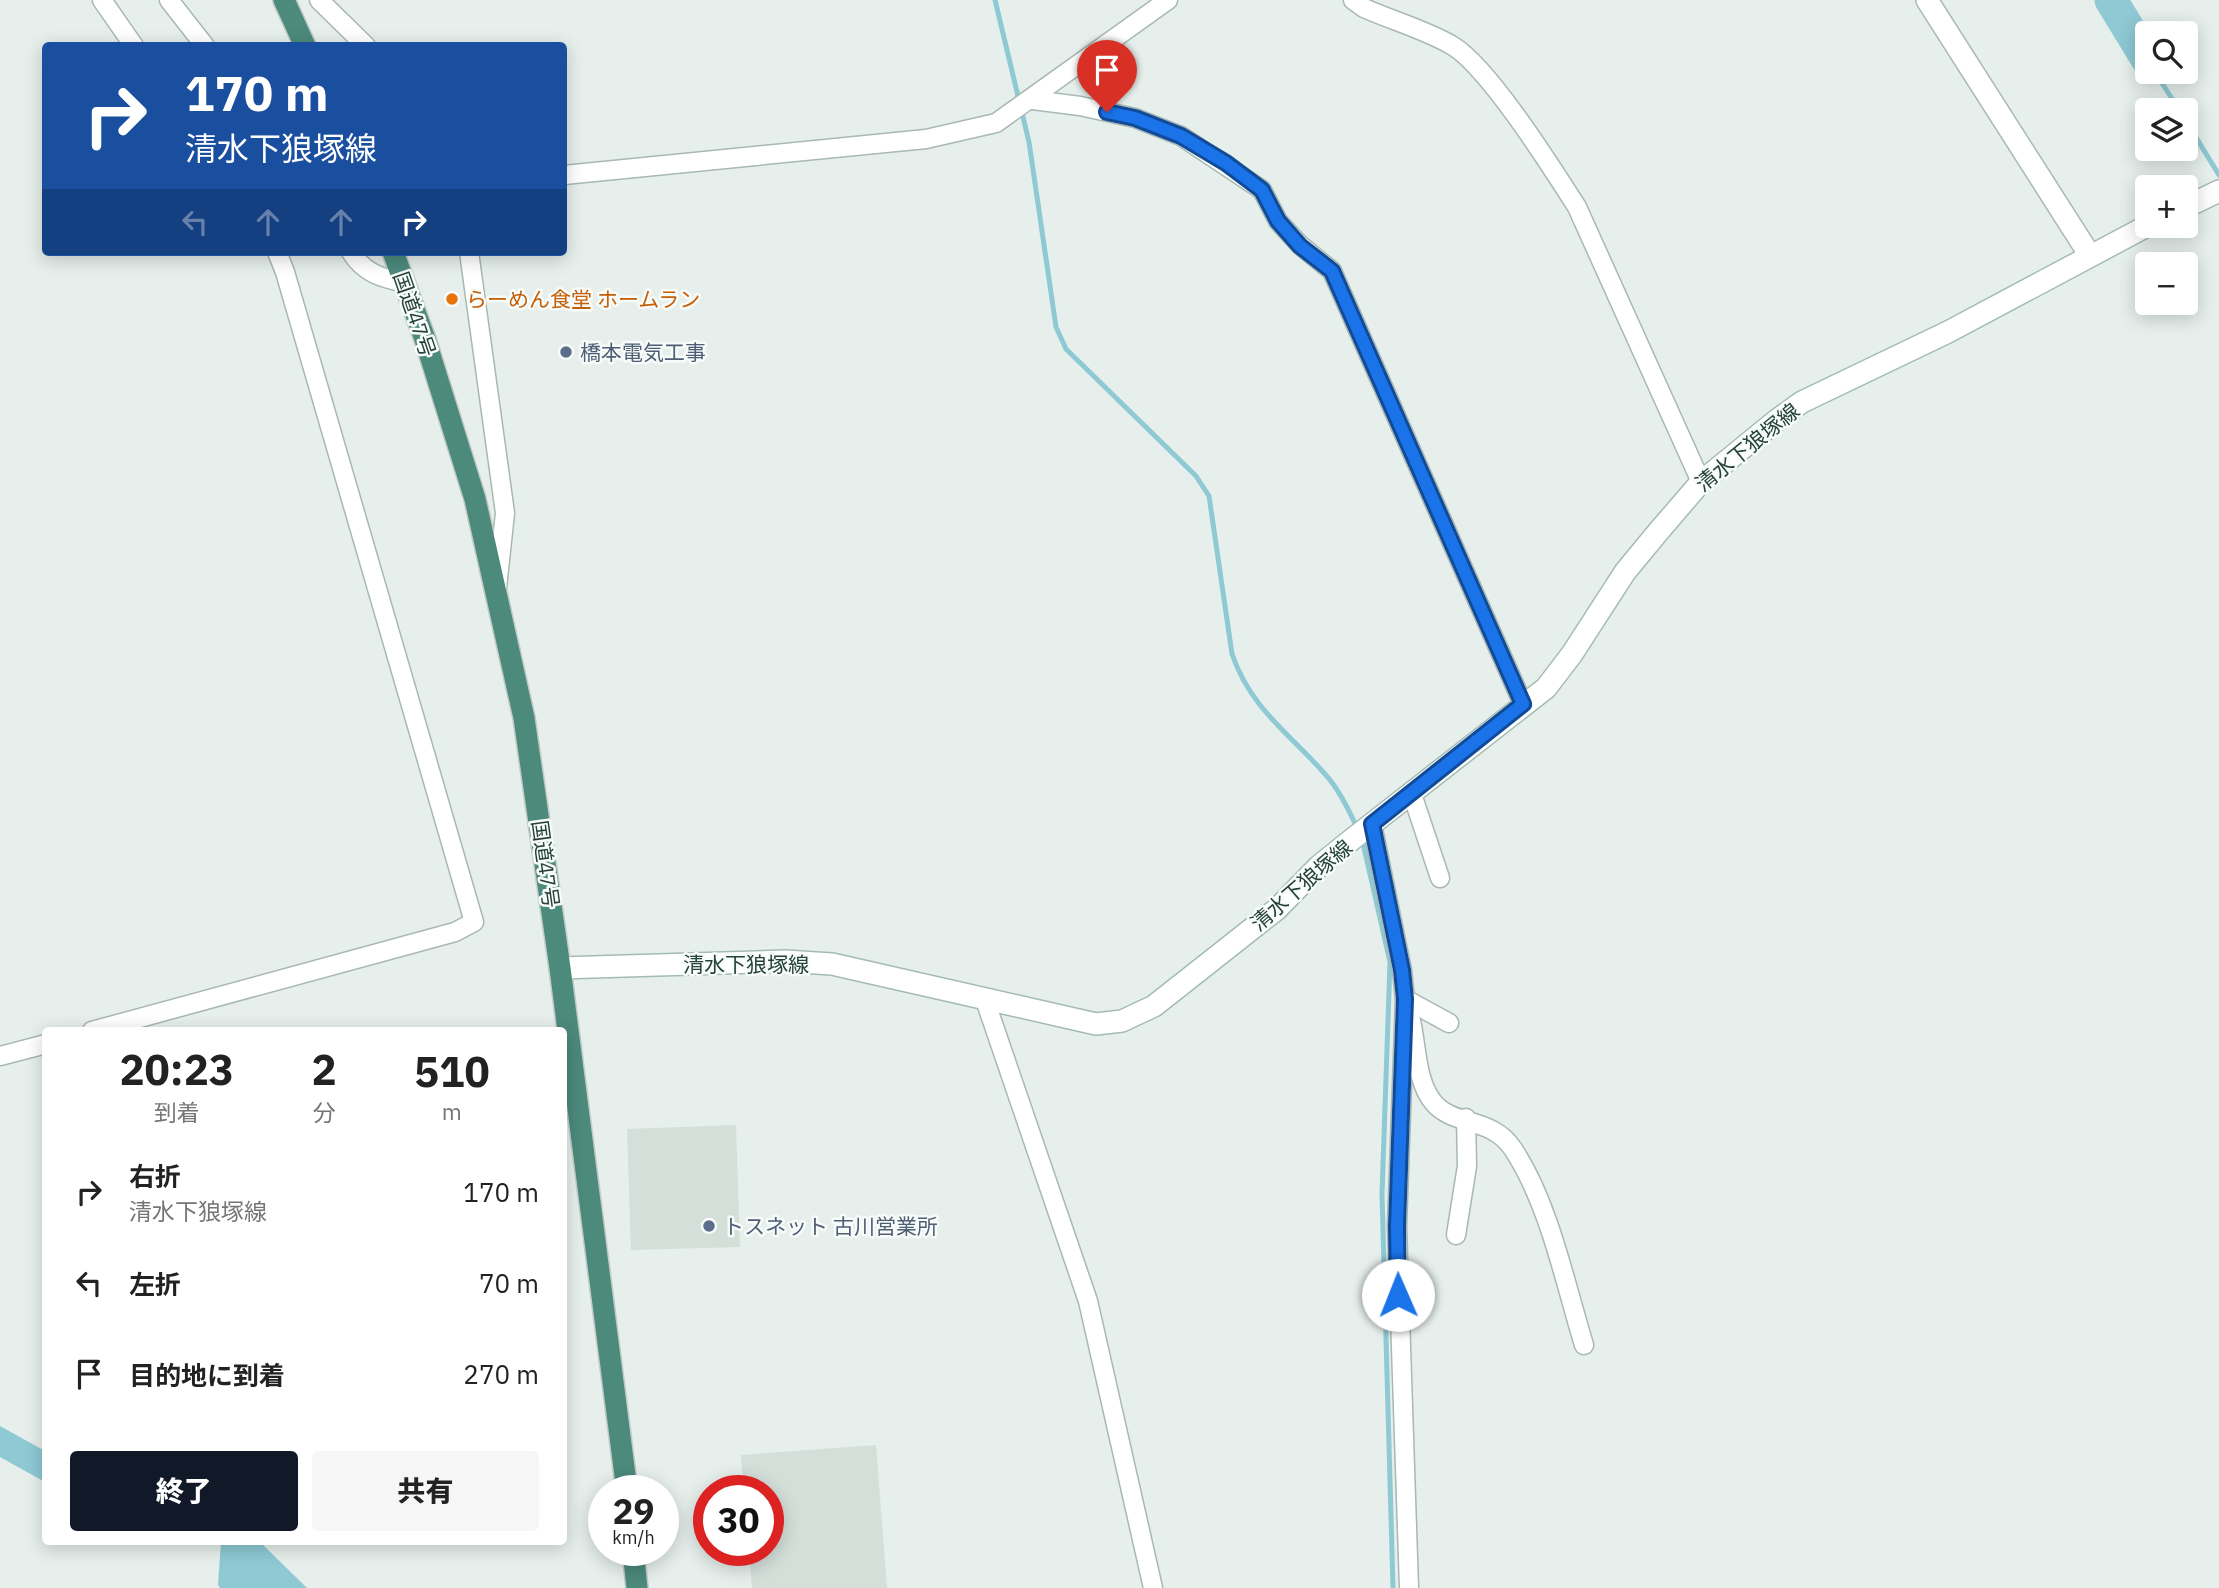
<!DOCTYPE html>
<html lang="ja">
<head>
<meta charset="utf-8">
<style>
  :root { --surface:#fff; --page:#f6f6f6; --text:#222; --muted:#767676; --accent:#111827 }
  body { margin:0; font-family:"IBM Plex Sans","Noto Sans JP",sans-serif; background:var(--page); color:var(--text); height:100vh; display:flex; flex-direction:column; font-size:26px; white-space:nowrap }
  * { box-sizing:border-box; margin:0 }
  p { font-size:23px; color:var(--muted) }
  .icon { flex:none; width:38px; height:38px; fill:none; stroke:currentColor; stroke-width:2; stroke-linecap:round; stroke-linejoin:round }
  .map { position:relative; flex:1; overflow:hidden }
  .details { position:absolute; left:42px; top:1027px; width:525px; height:518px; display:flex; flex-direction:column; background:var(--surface); border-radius:7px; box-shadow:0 4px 18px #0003 }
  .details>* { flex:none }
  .top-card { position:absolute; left:42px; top:42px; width:525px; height:214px; border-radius:7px; box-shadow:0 4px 18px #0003; background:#1a4fa0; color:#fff; overflow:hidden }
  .buttons { position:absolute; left:2135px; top:21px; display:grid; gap:14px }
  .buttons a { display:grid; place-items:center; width:63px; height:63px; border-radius:7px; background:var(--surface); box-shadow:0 4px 18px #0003; font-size:35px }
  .speed { position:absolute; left:588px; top:1475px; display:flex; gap:14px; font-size:35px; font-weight:700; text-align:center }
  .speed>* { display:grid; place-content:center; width:91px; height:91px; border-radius:50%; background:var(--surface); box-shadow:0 4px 18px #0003; line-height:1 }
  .speed small { font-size:18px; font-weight:400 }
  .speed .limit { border:10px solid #d22; background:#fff; color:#111 }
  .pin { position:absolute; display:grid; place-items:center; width:60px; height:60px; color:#fff; margin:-72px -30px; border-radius:50% 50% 50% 0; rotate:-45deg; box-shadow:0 0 7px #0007 }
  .pin .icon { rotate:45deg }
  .me { position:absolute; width:77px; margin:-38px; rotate:359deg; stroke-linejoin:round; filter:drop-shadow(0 0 5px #0008) }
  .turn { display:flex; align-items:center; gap:24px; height:147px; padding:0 28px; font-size:32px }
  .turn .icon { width:91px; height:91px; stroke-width:2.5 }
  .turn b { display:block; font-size:49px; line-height:60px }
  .lanes { display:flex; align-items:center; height:66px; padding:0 28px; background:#0003; justify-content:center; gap:35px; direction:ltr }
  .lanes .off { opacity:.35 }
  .eta { display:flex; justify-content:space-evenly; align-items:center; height:119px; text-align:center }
  .eta b { font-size:42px; font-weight:800; line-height:49px }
  .cta { display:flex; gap:14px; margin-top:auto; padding:14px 28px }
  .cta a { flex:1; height:80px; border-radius:7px; background:var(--accent); color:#fff; font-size:28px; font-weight:800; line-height:80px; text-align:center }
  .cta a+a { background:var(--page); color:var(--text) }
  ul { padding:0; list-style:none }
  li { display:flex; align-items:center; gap:21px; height:91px; padding:0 28px }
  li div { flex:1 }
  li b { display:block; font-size:26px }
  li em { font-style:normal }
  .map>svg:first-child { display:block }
  .built { fill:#d4dfda }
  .water { fill:#8ec9d4 }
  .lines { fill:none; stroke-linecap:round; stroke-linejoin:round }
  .stream { stroke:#8ec9d4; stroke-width:5 }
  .river { stroke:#8ec9d4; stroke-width:33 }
  .minor-casing { stroke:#a8b8b2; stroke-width:21 }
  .tertiary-casing { stroke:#a8b8b2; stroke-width:24 }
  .secondary-casing { stroke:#a4bbb3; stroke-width:24 }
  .trunk-casing { stroke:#c2cac8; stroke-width:24 }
  .minor { stroke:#fff; stroke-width:18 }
  .tertiary { stroke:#fff; stroke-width:21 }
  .secondary { stroke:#fff; stroke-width:21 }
  .trunk { stroke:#4c8a7c; stroke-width:21 }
  .route-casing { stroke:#114b97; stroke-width:18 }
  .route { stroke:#1a73e8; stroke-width:12 }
  .food-dot { fill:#e8710a; stroke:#f7fbf9; stroke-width:2.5 }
  .service-dot { fill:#5c6f8a; stroke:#f7fbf9; stroke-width:2.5 }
  .labels { text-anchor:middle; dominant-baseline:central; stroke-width:5; stroke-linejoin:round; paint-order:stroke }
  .food-label { font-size:21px; fill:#c56008; stroke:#f7fbf9; text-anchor:start }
  .street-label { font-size:21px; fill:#24423a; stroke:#f7fbf9 }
  .service-label { font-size:21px; fill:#4e5e75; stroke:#f7fbf9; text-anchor:start }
</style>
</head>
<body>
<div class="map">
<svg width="2219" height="1588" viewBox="0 0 2219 1588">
  <rect width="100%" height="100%" fill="#e6efeb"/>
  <g class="built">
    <polygon points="736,1125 740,1247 631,1250 627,1129"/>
    <polygon points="876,1445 887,1588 752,1588 749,1551 768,1550 768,1491 744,1491 741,1455"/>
  </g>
  <g class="water">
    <polygon points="0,1426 45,1451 45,1482 0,1457"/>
    <polygon points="221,1542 260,1542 307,1588 220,1588 218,1585"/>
  </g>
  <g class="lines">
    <g class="stream">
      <path d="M995 0 1029 142 1056 327 1066 349 1196 476 1209 496 1232 654C1251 709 1288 732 1325 774 1338 788 1350 812 1358 830"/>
      <polyline points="2155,72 2179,110"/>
      <polyline points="2186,121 2219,175"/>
      <polyline points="1362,839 1390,962 1382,1194 1393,1588"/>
    </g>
    <polyline class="river" points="2111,0 2147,59"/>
    <defs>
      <g id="minor">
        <polyline points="102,0 134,46"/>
        <polyline points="169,0 205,46"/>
        <polyline points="319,0 366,46"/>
        <path d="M1353 0 1364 8C1393 21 1426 30 1453 46 1489 68 1552 168 1577 207L1701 482"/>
        <polyline points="1033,100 1080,106 1135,118 1181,136 1262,190 1278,221 1300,245 1332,271 1523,704"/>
        <polyline points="564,175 926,139 996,123 1168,0"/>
        <path d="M351 252C364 273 381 278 405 283"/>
        <polyline points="469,252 505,513 497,588"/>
        <polyline points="1412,794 1440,878"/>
        <polyline points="1372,824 1402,970 1405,999 1397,1226 1409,1588"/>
        <polyline points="1405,999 1449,1023"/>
        <polyline points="985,1000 1088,1301 1153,1588"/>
        <path d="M1407 1006C1418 1036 1413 1077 1433 1102 1453 1127 1491 1116 1513 1149 1549 1203 1565 1283 1584 1345"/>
        <polyline points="92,1031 455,932 474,922 285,272 277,252"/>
        <polyline points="0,1056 46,1044"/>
        <polyline points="1456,1235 1467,1166 1466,1118"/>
      </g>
      <polyline id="tertiary" points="1927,0 2089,254"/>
      <g id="secondary">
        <polyline points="2186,207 2219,191"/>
        <polyline points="560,968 785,961 832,964 1096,1024 1122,1021 1154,1006 1277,909 1319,866 1350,841 1546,688 1572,654 1625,572 1658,532 1701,482 1777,420 1802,402 1948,332 2147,226"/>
      </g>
      <g id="trunk">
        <polyline points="284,0 305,46"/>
        <polyline points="393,252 425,339 475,499 524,718 560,968 627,1491"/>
        <polyline points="633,1550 637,1588"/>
      </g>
    </defs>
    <use href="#minor" class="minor-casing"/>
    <use href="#tertiary" class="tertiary-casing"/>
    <use href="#secondary" class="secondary-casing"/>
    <use href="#trunk" class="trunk-casing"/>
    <use href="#minor" class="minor"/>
    <use href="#tertiary" class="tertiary"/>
    <use href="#secondary" class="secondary"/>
    <use href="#trunk" class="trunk"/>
  </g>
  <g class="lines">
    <defs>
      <polyline id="route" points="1107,112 1135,118 1181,136 1226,163 1262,190 1278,221 1300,246 1332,271 1523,704 1372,824 1402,970 1405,999 1397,1226 1398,1295"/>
    </defs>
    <use href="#route" class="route-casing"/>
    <use href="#route" class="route"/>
  </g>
  <circle class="food-dot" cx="452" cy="299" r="7"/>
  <g class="service-dot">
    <circle cx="566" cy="352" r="7"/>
    <circle cx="709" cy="1226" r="7"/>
  </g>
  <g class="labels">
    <g class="food-label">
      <text x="466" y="299">らーめん食堂 ホームラン</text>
    </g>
    <g class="street-label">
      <text transform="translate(415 314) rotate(71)">国道47号</text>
      <text transform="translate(1747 447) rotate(-39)">清水下狼塚線</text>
      <text transform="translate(546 864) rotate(82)">国道47号</text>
      <text transform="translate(1301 885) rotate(-41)">清水下狼塚線</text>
      <text x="746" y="964">清水下狼塚線</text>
    </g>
    <g class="service-label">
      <text x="580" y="352">橋本電気工事</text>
      <text x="723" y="1226">トスネット 古川営業所</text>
    </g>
  </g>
</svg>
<div class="buttons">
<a><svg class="icon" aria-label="search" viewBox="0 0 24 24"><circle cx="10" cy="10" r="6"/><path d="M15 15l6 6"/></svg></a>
<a><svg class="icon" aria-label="layers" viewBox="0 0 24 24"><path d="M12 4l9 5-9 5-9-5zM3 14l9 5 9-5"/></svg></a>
<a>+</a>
<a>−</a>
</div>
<div class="speed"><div>29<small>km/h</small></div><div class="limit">30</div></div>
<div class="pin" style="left:1107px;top:112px;background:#d93025"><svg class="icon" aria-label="arrive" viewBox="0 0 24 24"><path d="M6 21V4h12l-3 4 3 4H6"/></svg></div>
<svg class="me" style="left:1398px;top:1295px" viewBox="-20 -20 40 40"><circle r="19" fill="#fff"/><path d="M0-13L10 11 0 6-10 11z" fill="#1a73e8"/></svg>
<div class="top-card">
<div class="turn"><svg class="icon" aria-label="right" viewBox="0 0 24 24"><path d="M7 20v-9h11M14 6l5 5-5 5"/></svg><div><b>170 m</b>清水下狼塚線</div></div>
<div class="lanes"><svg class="icon off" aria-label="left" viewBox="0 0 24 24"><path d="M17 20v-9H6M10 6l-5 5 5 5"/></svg><svg class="icon off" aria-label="ahead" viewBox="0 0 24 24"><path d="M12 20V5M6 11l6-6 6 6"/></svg><svg class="icon off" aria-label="ahead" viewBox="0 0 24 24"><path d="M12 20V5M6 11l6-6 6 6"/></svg><svg class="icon" aria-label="right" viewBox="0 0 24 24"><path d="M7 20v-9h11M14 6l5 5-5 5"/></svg></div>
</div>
<section class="details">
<div class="eta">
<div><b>20:23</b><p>到着</p></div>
<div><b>2</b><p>分</p></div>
<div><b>510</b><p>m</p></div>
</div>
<ul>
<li><svg class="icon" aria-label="right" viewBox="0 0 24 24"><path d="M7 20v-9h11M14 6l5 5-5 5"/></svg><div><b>右折</b><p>清水下狼塚線</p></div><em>170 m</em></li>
<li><svg class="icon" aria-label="left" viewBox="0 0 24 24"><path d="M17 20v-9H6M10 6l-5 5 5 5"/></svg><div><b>左折</b></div><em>70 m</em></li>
<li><svg class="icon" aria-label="arrive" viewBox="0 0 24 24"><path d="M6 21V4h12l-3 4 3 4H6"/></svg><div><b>目的地に到着</b></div><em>270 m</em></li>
</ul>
<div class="cta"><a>終了</a><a>共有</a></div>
</section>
</div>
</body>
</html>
